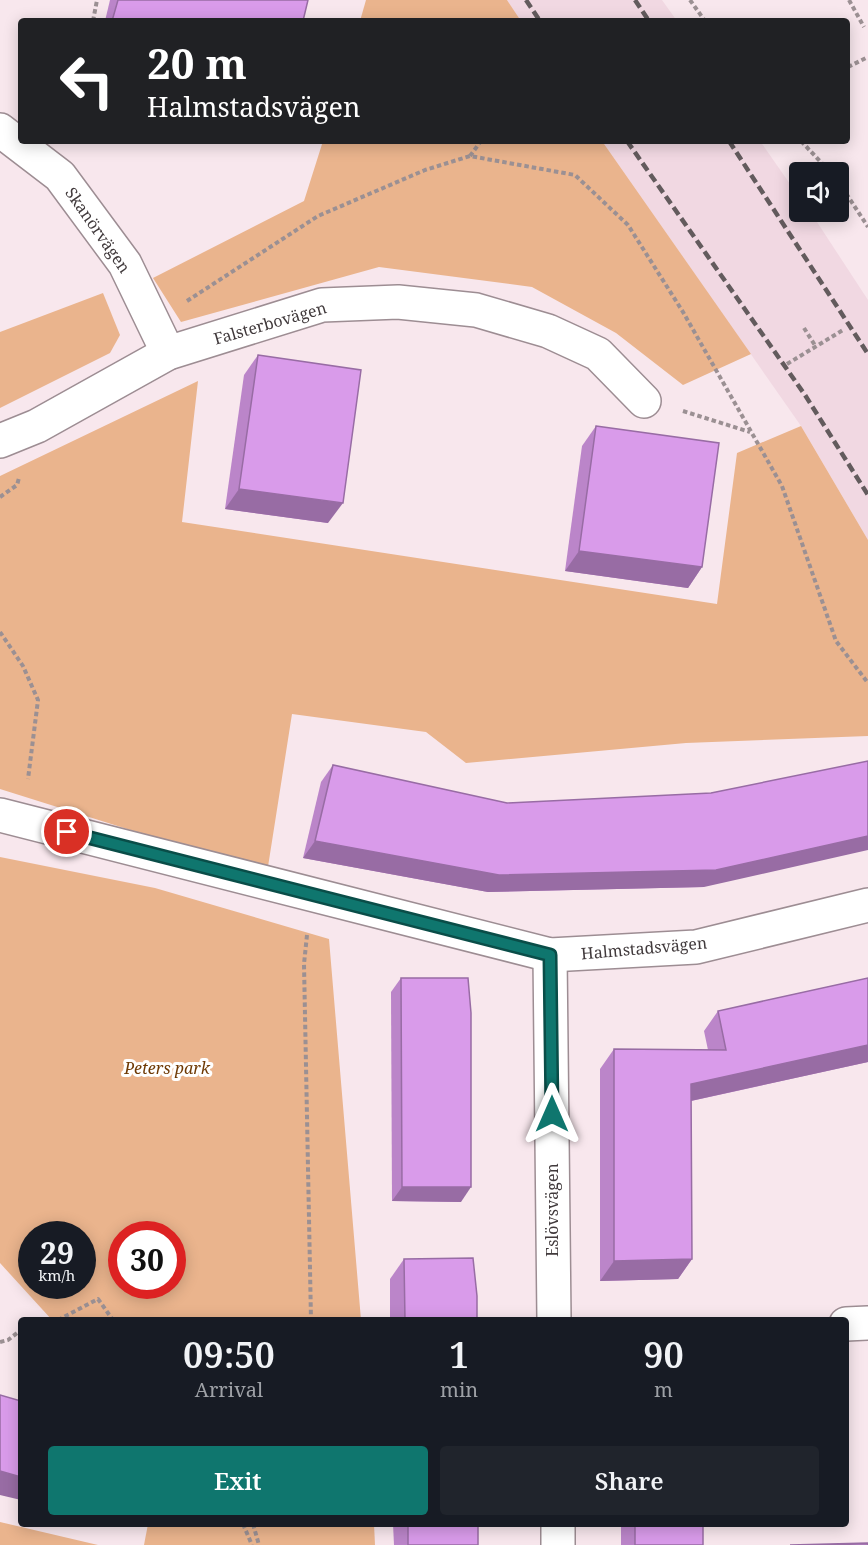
<!DOCTYPE html>
<html lang="en">
<head>
<meta charset="utf-8">
<style>
  :root { --surface:#171b24; --page:#20242c; --text:#f1f3f6; --muted:#9ea1a6; --accent:#0f766e }
  body { margin:0; font-family:"Noto Serif",serif; background:var(--page); color:var(--text); height:100vh; display:flex; flex-direction:column; font-size:22px; white-space:nowrap }
  * { box-sizing:border-box; margin:0 }
  p { font-size:20px; color:var(--muted) }
  .icon { flex:none; width:33px; height:33px; fill:none; stroke:currentColor; stroke-width:2; stroke-linecap:round; stroke-linejoin:round }
  .map { position:relative; flex:1; overflow:hidden }
  .panel { position:absolute; left:18px; top:1317px; width:831px; height:210px; display:flex; flex-direction:column; background:var(--surface); border-radius:6px; box-shadow:0 3px 15px #0003 }
  .panel>* { flex:none }
  .banner { position:absolute; left:18px; top:18px; width:832px; height:126px; border-radius:6px; box-shadow:0 3px 15px #0003; background:#202124; color:#fff; overflow:hidden }
  .controls { position:absolute; left:789px; top:162px; display:grid; gap:12px }
  .controls a { display:grid; place-items:center; width:60px; height:60px; border-radius:6px; background:var(--surface); box-shadow:0 3px 15px #0003; font-size:30px }
  .speed { position:absolute; left:18px; top:1221px; display:flex; gap:12px; font-size:30px; font-weight:700; text-align:center }
  .speed>* { display:grid; place-content:center; width:78px; height:78px; border-radius:50%; background:var(--surface); box-shadow:0 3px 15px #0003; line-height:1 }
  .speed small { font-size:15px; font-weight:400 }
  .speed .limit { border:9px solid #d22; background:#fff; color:#111 }
  .pin { position:absolute; display:grid; place-items:center; width:51px; height:51px; color:#fff; margin:-26px; border:3px solid #fff; border-radius:50%; box-shadow:0 2px 6px #0007 }
  .me { position:absolute; width:66px; margin:-33px; rotate:0deg; stroke-linejoin:round; filter:drop-shadow(0 0 4px #0008) }
  .turn { display:flex; align-items:center; gap:21px; height:126px; padding:0 30px; font-size:27px }
  .turn .icon { width:78px; height:78px; stroke-width:2.5 }
  .turn b { display:block; font-size:42px; line-height:51px }
  .eta { display:flex; justify-content:space-evenly; align-items:center; height:102px; text-align:center }
  .eta b { font-size:36px; font-weight:600; line-height:42px }
  .action { display:flex; gap:12px; margin-top:auto; padding:12px 30px }
  .action a { flex:1; height:69px; border-radius:6px; background:var(--accent); color:#fff; font-size:24px; font-weight:600; line-height:69px; text-align:center }
  .action a+a { background:var(--page); color:var(--text) }
  .map>svg:first-child { display:block }
  .built { fill:#f1d8e2 }
  .green { fill:#eab48d; fill-rule:evenodd }
  .lines { fill:none; stroke-linecap:round; stroke-linejoin:round }
  .street-casing { stroke:#9d8d93; stroke-width:36 }
  .path { stroke:#9b9093; stroke-width:4; stroke-dasharray:4.5 3; stroke-linecap:butt }
  .street { stroke:#fff; stroke-width:33 }
  .rail { stroke:#635b5d; stroke-width:4.5; stroke-dasharray:9 4.5; stroke-linecap:butt }
  .wall { fill:#bb85c9 }
  .shaded-wall { fill:#986ca4 }
  .building { fill:#d99bea; stroke:#986ca4; stroke-width:1.5 }
  .route-casing { stroke:#0a4d48; stroke-width:15 }
  .route { stroke:#0f766e; stroke-width:10 }
  .labels { text-anchor:middle; dominant-baseline:central; stroke-width:6; stroke-linejoin:round; paint-order:stroke }
  .street-label { font-size:16px; fill:#413a3c; stroke:#fff }
  .park-label { font-size:16px; font-style:italic; fill:#6e3904; stroke:#fff }
</style>
</head>
<body>
<div class="map">
<svg width="868" height="1545" viewBox="0 0 868 1545">
  <rect width="100%" height="100%" fill="#f8e7ed"/>
  <g class="built">
    <polygon points="507,0 662,0 677,21 521,21"/>
    <polygon points="602,141 760,141 799,197 800,212 809,212 817,222 868,300 868,540 801,426"/>
  </g>
  <g class="green">
    <polygon points="366,0 507,0 521,21 360,21"/>
    <polygon points="323,141 602,141 751,354 683,385 616,333 532,287 379,267 181,322 153,278 304,201"/>
    <polygon points="103,293 120,335 110,353 0,408 0,332"/>
    <polygon points="198,381 182,522 717,604 737,453 801,426 868,540 868,736 686,743 466,763 426,732 292,714 267,873 0,789 0,476"/>
    <path d="M0 857 155 888 329 939 361 1320H52L0 1263ZM32 1234H82V1286H32ZM172 1234V1286H122V1234Z"/>
    <polygon points="0,1522 98,1545 0,1545"/>
    <polygon points="148,1524 374,1524 375,1545 144,1545"/>
  </g>
  <g class="lines">
    <defs>
      <g id="street">
        <polyline points="0,130 60,176 125,264 168,353"/>
        <polyline points="0,441 37,426 168,353 322,305 398,302 476,310 548,331 598,354 644,401"/>
        <polyline points="0,815 550,955 696,947 868,905"/>
        <polyline points="550,955 554,1320"/>
        <polyline points="846,1324 868,1323"/>
        <polyline points="558,1524 558,1545"/>
      </g>
    </defs>
    <use href="#street" class="street-casing"/>
    <g class="path">
      <polyline points="690,0 705,21"/>
      <polyline points="849,0 864,27"/>
      <polyline points="93,21 97,0"/>
      <polyline points="848,67 868,57"/>
      <polyline points="801,141 830,172"/>
      <polyline points="470,156 481,141"/>
      <polyline points="838,181 868,227"/>
      <polyline points="187,301 318,216 425,170 470,156 575,175 628,225 683,312 782,486 836,641 868,683"/>
      <polyline points="804,328 816,347"/>
      <polyline points="787,364 843,330"/>
      <polyline points="683,411 750,432"/>
      <polyline points="0,497 17,485 19,478"/>
      <polyline points="0,632 23,666 38,700 28,779"/>
      <polyline points="307,935 304,964 311,1320"/>
      <polyline points="58,1320 98,1299 113,1320"/>
      <polyline points="0,1342 8,1340 21,1330"/>
      <polyline points="243,1524 252,1545"/>
      <polyline points="253,1524 259,1545"/>
    </g>
    <use href="#street" class="street"/>
    <g class="rail">
      <polyline points="526,0 540,21"/>
      <polyline points="635,0 649,21"/>
      <polyline points="627,141 805,395 868,495"/>
      <polyline points="729,141 868,354"/>
    </g>
  </g>
  <g class="wall">
    <polygon points="110,0 308,0 303,21 105,21"/>
    <polygon points="258,355 328,523 225,509 244,375"/>
    <polygon points="596,426 702,567 688,588 565,571 582,446"/>
    <polygon points="333,765 704,887 488,892 303,858 321,782"/>
    <polygon points="401,978 461,1202 392,1201 391,992"/>
    <polygon points="868,978 868,1062 691,1101 692,1259 678,1279 600,1281 600,1069 614,1049 708,1050 704,1031 718,1011"/>
    <polygon points="404,1259 477,1320 390,1320 390,1279"/>
    <polygon points="393,1524 478,1524 478,1545 394,1545"/>
    <rect x="621" y="1524" width="82" height="21"/>
  </g>
  <g class="shaded-wall">
    <polygon points="239,489 343,503 328,523 225,509"/>
    <polygon points="579,551 702,567 688,588 565,571"/>
    <polygon points="868,836 868,850 704,887 488,892 303,858 315,841"/>
    <polygon points="868,1045 868,1062 677,1104 691,1084"/>
    <polygon points="402,1187 471,1187 461,1202 392,1201"/>
    <polygon points="692,1259 678,1279 600,1281 614,1261"/>
    <polygon points="0,1471 21,1477 21,1500 0,1495"/>
  </g>
  <g class="building">
    <polygon points="118,0 308,0 303,21 112,21"/>
    <polygon points="258,355 361,370 343,503 239,489"/>
    <polygon points="596,426 719,443 702,567 579,551"/>
    <polygon points="868,761 868,836 716,870 499,875 315,841 333,765 507,803 711,793"/>
    <polygon points="401,978 468,978 471,1013 471,1187 402,1187"/>
    <polygon points="868,978 868,1045 691,1084 692,1259 614,1261 614,1049 726,1050 718,1011"/>
    <polygon points="473,1258 477,1296 477,1320 405,1320 404,1259"/>
    <polygon points="0,1395 21,1401 21,1477 0,1471"/>
    <rect x="408" y="1524" width="70" height="21"/>
    <rect x="635" y="1524" width="68" height="21"/>
    <polygon points="868,1543 868,1545 790,1545"/>
  </g>
  <g class="lines">
    <defs>
      <polyline id="route" points="67,832 550,955 552,1114"/>
    </defs>
    <use href="#route" class="route-casing"/>
    <use href="#route" class="route"/>
  </g>
  <g class="labels">
    <g class="street-label">
      <text transform="translate(98 230) rotate(55)">Skanörvägen</text>
      <text transform="translate(270 323) rotate(-16)">Falsterbovägen</text>
      <text transform="translate(644 948) rotate(-5)">Halmstadsvägen</text>
      <text transform="translate(552 1210) rotate(-90)">Eslövsvägen</text>
    </g>
    <g class="park-label">
      <text x="167" y="1068">Peters park</text>
    </g>
  </g>
</svg>
<div class="controls">
<a><svg class="icon" aria-label="sound" viewBox="0 0 24 24"><path d="M4 9h4l5-4v14l-5-4H4zM17 9q2 3 0 6"/></svg></a>
</div>
<div class="speed"><div>29<small>km/h</small></div><div class="limit">30</div></div>
<div class="pin" style="left:67px;top:832px;background:#d93025"><svg class="icon" aria-label="arrive" viewBox="0 0 24 24"><path d="M6 21V4h12l-3 4 3 4H6"/></svg></div>
<svg class="me" style="left:552px;top:1114px" viewBox="-20 -20 40 40"><path d="M0-17L14 15 0 8-14 15z" fill="#0f766e" stroke="#fff" stroke-width="4"/></svg>
<div class="banner">
<div class="turn"><svg class="icon" aria-label="left" viewBox="0 0 24 24"><path d="M17 20v-9H6M10 6l-5 5 5 5"/></svg><div><b>20 m</b>Halmstadsvägen</div></div>
</div>
<section class="panel">
<div class="eta">
<div><b>09:50</b><p>Arrival</p></div>
<div><b>1</b><p>min</p></div>
<div><b>90</b><p>m</p></div>
</div>
<div class="action"><a>Exit</a><a>Share</a></div>
</section>
</div>
</body>
</html>
